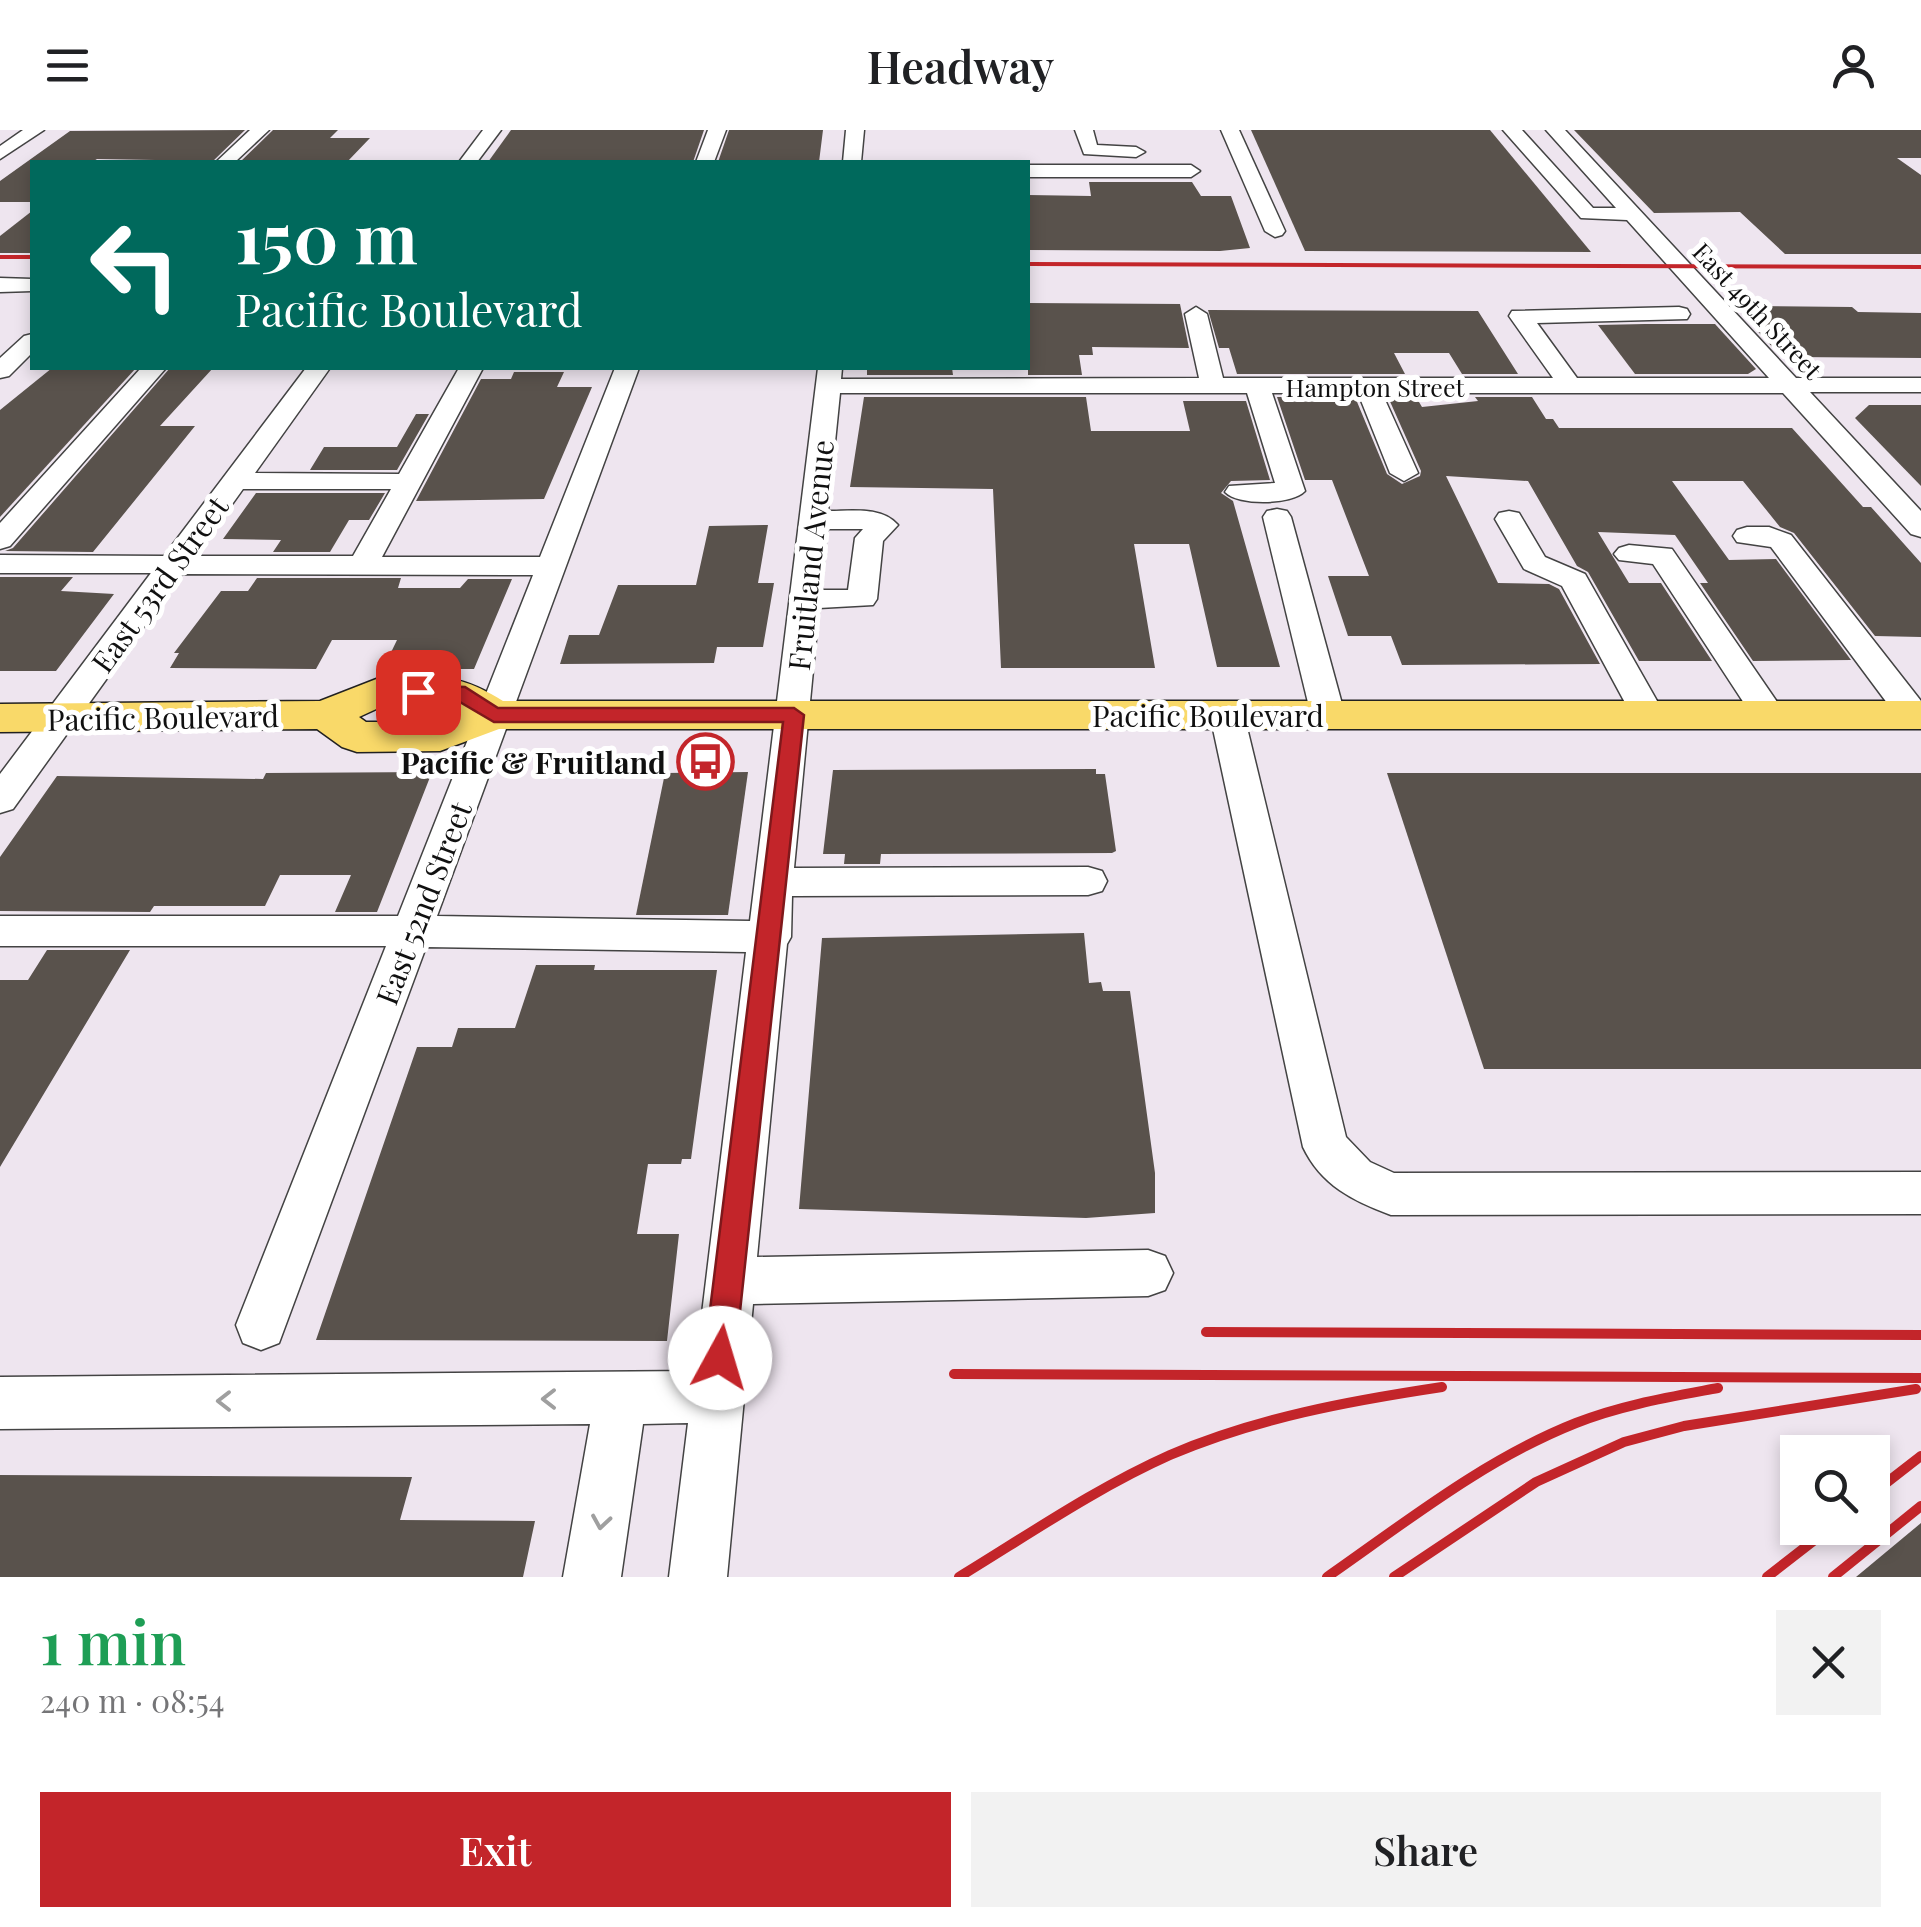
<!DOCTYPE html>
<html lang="en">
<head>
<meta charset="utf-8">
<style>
  :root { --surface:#fff; --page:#f2f2f2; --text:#202124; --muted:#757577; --accent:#c3252a }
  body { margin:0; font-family:"Playfair Display",serif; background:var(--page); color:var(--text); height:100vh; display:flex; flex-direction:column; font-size:38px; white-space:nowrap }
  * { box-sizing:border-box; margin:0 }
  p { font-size:32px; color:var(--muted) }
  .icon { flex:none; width:55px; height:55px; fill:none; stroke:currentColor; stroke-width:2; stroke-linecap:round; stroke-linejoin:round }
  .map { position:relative; height:1447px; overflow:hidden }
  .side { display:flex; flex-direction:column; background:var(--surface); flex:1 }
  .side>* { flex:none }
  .hud { position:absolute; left:30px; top:30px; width:1000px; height:210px; border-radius:0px; box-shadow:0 5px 15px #0003; background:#00695c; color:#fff; overflow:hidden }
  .tools { position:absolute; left:1780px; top:1305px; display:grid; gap:20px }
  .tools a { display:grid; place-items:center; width:110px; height:110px; border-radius:0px; background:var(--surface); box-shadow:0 5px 15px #0003; font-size:50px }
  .pin { position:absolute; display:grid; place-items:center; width:85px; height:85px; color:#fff; margin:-42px; border-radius:20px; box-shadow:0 5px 15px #0006 }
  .me { position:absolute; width:110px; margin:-55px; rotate:6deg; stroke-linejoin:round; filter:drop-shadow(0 0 8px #0008) }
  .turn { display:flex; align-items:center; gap:35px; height:210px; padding:0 40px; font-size:45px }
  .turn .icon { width:130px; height:130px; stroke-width:2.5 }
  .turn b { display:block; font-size:70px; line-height:85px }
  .round { display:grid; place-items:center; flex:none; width:105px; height:105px; border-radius:0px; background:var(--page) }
  .overview { display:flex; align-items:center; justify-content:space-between; height:170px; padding:0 40px }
  h1 { font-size:60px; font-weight:600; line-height:75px; color:#1e9e55 }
  .primary-button { display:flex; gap:20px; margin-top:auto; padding:20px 40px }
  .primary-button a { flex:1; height:115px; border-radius:0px; background:var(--accent); color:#fff; font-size:40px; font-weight:600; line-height:115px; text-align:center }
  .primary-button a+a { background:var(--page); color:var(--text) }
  header { display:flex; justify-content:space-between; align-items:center; height:130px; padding:0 40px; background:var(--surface); font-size:45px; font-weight:600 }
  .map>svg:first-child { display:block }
  .industrial { fill:#eee5ef; fill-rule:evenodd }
  .building { fill:#59524c }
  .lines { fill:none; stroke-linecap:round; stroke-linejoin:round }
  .minor-casing { stroke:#434343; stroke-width:3 }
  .major-casing { stroke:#212121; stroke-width:3 }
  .minor { fill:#fff; fill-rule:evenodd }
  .major { fill:#f9d969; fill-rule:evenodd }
  .rail-far1 { stroke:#c3252a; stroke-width:4 }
  .rail { stroke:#c3252a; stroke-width:10 }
  .oneway { stroke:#9f9f9f }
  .route { fill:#c3252a; stroke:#7f181b; stroke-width:2.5 }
  .labels { text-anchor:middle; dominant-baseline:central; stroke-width:10; stroke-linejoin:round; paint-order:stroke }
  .far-street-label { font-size:25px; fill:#101010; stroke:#fff }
  .street-label { font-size:30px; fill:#101010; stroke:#fff }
  .poi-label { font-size:30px; font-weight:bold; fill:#101010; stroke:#fff; text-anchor:end }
</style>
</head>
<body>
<header><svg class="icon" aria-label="menu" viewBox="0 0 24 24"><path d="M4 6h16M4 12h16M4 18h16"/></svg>Headway<svg class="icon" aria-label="person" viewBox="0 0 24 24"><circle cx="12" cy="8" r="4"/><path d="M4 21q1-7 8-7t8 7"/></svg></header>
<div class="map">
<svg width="1921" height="1447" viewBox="0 0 1921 1447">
  <rect width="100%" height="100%" fill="#fffdf4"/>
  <path class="industrial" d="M0 0H1921V1447H0ZM32 32H1028V238H32ZM1798 1322H1872V1398H1798Z"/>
  <g class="building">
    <polygon points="245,0 213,31 97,29 92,32 32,32 32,72 0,72 0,51 70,1"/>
    <polygon points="273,0 338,0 330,8 370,8 347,32 241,31"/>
    <polygon points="511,0 704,0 693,32 488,32"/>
    <polygon points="729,0 823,0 819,32 718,32"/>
    <polygon points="1251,0 1490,0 1591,122 1305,121"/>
    <polygon points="1574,0 1921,0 1921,28 1897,28 1921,45 1921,124 1785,124 1740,82 1654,83"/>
    <polygon points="1089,52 1192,52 1201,66 1231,66 1250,118 1220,121 1028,120 1028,65 1091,66"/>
    <polygon points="32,81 32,123 0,123 0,106"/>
    <polygon points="1028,173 1180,174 1189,218 1092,217 1093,225 1079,225 1082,245 1028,245"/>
    <polygon points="1744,176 1852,177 1858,182 1921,183 1921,228 1793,227 1783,217 1777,222 1751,194 1761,194"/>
    <polygon points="1208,180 1478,181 1518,244 1462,244 1449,223 1394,223 1405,244 1237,244 1229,218 1219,218"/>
    <polygon points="1645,194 1715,194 1756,239 1748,244 1635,244 1598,195"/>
    <polygon points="52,238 136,238 0,387 0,280"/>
    <polygon points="170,238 213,238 160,296 195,296 93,422 5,421 13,418"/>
    <polygon points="867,238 952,238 953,245 867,245"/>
    <polygon points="514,242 564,242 557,257 592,257 544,369 416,371 481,249 511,249"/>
    <polygon points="864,267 1086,267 1091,301 1190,301 1183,271 1246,271 1270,350 1231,351 1221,363 1233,371 1280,537 1217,537 1189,414 1134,414 1155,538 1001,538 993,359 850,357"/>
    <polygon points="1277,267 1355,267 1387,344 1402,354 1420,346 1421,341 1388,267 1416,267 1422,277 1478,271 1475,267 1532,267 1546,289 1553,289 1559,298 1792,298 1863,377 1871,377 1921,433 1921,507 1875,506 1794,403 1780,397 1743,351 1672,351 1729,430 1776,429 1851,530 1753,531 1700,453 1708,453 1675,405 1598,402 1629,453 1661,453 1712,531 1639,531 1588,442 1577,436 1528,351 1446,346 1498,453 1549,454 1559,459 1600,534 1402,535 1391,506 1348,506 1328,446 1369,446 1332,350 1305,350"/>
    <polygon points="1869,275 1921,275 1921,356 1855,288"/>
    <polygon points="416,284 429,284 397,340 310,340 324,317 397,317"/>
    <polygon points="256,363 385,363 369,390 349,390 330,422 273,422 281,410 223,409"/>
    <polygon points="768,395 758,453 774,453 763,517 717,517 714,533 560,534 569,505 599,505 618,455 696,455 709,396"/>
    <polygon points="0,447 73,447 61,461 114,464 56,541 0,541"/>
    <polygon points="257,448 401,448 398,458 460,458 468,449 512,449 474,539 383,539 397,510 332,510 316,539 170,538 179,523 174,523 221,461 248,461"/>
    <polygon points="1096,639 1096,644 1105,644 1116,721 1112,723 881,724 880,734 844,734 845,724 823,724 833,640"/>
    <polygon points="432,642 377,782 335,782 351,745 280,745 265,776 154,776 150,782 0,781 0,727 57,646 263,649 266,643"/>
    <polygon points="748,642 728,785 636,785 665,643"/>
    <polygon points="1387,643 1921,643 1921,939 1484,939"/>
    <polygon points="1084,803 1089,853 1101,852 1103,861 1130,861 1155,1043 1155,1083 1086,1088 799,1079 822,808"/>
    <polygon points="47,820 130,820 0,1037 0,850 28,850"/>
    <polygon points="536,835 595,835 594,840 717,840 691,1029 682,1029 681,1034 648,1034 637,1104 679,1104 667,1211 316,1210 417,917 452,917 458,898 515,898"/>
    <polygon points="0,1345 412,1347 400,1390 535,1391 523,1447 0,1447"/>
    <polygon points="1921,1393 1921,1447 1856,1447"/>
  </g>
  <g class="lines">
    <defs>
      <g id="minor">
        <polygon points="23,0 44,0 0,29 0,16"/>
        <polygon points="250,0 269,0 235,32 216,32"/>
        <polygon points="483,0 501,0 477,32 459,32"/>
        <polygon points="708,0 726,0 714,32 696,32"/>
        <polygon points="846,0 864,0 861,32 843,32"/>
        <polygon points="1075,0 1093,0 1097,15 1136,17 1145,22 1136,27 1084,24"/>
        <polygon points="1221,0 1239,0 1285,101 1282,105 1275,107 1265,101"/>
        <path d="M1503 0H1522L1593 78H1616L1546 0H1565L1796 248H1921V262H1810L1921 381V407L1911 404 1783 263H1382L1418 343 1404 351 1390 343 1358 263H1272L1305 361C1292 375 1238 376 1225 362L1229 356 1275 353 1247 263H840L828 381C852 381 882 376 898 395L883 411 877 469 873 475 819 478 794 738 1088 737 1102 741 1107 751 1102 761 1088 765 792 766 791 807 787 814 757 1127 1148 1120 1165 1126 1173 1143 1165 1160 1148 1166 753 1174 727 1447H669L688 1293 643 1294 621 1447H563L590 1294 0 1299V1247L695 1241 746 822 426 817 279 1213 261 1220 243 1213 236 1195 386 816H0V786H398L533 445 182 444 13 679 0 683V644L151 443H0V425L164 426 306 238H330L255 343 399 344 459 238H483L382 427H540L615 238H639L437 786 750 791 818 238H842L841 249 1199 248 1185 184 1196 177 1207 184 1223 248H1553L1509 186 1512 181 1679 177 1687 179 1690 184 1687 189 1537 193 1577 248H1769L1627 90 1581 88ZM243 359H391L353 426H195ZM827 399H863L855 408 848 460H821Z"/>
        <polygon points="1028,35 1191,35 1200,41 1191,47 1028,47"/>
        <polygon points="0,148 32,149 32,161 0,162"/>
        <polygon points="32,204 32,223 9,246 0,248 0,228 24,206"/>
        <polygon points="141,238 166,238 10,416 0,419 0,393"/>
        <polygon points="1277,379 1287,381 1291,387 1345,585 1340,593 1328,596 1316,593 1311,585 1263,387 1267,381"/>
        <polygon points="1509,381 1519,383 1545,427 1585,444 1665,585 1660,593 1648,596 1636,593 1562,456 1524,439 1495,389 1499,383"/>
        <polygon points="1747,397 1769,397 1791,405 1921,571 1921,594 1902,593 1771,417 1737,412 1733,406 1737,400"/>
        <polygon points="1629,415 1672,419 1786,585 1781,593 1769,596 1757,593 1653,434 1619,430 1614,424 1619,418"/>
        <path d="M1227 574 1239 577 1244 585 1346 1007 1370 1032 1394 1043 1921 1042V1084L1391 1085C1353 1071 1321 1055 1303 1017L1210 585 1215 577Z"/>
      </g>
      <path id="major" d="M379 548C435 548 453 540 503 571H1921V599H499L440 621 357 622 342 617 317 599 0 602V574L320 571ZM385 575H448L460 582 436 592H366L359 587Z"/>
    </defs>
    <use href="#minor" class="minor-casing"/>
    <use href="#major" class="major-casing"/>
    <use href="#minor" class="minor"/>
    <use href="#major" class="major"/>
    <g class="rail-far1">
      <polyline points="0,127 32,127"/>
      <polyline points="1028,134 1921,137"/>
    </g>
    <g class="rail">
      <polyline points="1206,1202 1921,1205"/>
      <polyline points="954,1244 1921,1248"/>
      <polyline points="1872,1364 1921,1326"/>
      <path d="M959 1447C1028 1405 1096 1358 1170 1325 1256 1288 1349 1271 1442 1257"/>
      <path d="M1327 1447C1406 1392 1485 1329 1576 1293 1621 1275 1670 1267 1718 1258"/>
      <polyline points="1394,1447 1536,1352 1624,1312 1684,1296 1916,1259"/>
      <polyline points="1767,1447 1830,1398"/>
      <polyline points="1833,1447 1921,1376"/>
    </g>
  </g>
  <defs><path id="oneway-chevron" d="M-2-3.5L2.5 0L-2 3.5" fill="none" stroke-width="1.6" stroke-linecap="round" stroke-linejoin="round" transform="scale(2.5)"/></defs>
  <g class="oneway">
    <use href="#oneway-chevron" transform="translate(549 1269) rotate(180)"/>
    <use href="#oneway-chevron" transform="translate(224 1271) rotate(180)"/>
    <use href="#oneway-chevron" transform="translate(601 1392) rotate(99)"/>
  </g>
  <polygon class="route" points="418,555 465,557 498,578 794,578 804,585 735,1228 731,1240 720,1244 709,1240 704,1228 783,592 494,592 453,568 411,566 411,557"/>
  <defs>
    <symbol id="bus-ring" viewBox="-11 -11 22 22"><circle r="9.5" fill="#fff" stroke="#c3252a" stroke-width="1.5"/><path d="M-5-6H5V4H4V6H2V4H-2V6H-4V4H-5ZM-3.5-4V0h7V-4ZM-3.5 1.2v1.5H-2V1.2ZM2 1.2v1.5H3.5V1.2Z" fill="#c3252a"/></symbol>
  </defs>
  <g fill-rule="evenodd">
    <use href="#bus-ring" x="674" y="600" width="63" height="63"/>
  </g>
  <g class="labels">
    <g class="far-street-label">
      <text transform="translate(1758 180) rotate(47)">East 49th Street</text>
      <text x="1375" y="256">Hampton Street</text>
    </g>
    <g class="street-label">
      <text transform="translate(810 425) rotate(-84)">Fruitland Avenue</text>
      <text transform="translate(159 454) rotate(-54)">East 53rd Street</text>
      <text x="1208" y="585">Pacific Boulevard</text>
      <text transform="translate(163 587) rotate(-1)">Pacific Boulevard</text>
      <text transform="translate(423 773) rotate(-69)">East 52nd Street</text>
    </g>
    <g class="poi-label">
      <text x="666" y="632">Pacific &amp; Fruitland</text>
    </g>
  </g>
</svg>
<div class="tools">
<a><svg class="icon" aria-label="search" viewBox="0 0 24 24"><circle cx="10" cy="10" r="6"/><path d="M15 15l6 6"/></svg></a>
</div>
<div class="pin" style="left:418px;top:562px;background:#d93025"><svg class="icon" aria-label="arrive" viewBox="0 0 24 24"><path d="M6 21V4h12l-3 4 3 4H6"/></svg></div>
<svg class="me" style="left:720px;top:1228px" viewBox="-20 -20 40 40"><circle r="19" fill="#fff"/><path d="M0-13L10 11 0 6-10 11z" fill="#c3252a"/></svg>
<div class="hud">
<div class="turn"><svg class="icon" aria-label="left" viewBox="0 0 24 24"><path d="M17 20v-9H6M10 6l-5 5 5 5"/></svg><div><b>150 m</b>Pacific Boulevard</div></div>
</div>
</div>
<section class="side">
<div class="overview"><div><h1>1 min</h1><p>240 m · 08:54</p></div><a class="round"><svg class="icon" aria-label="close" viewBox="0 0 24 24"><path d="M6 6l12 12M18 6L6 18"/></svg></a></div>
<div class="primary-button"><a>Exit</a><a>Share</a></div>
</section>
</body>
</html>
